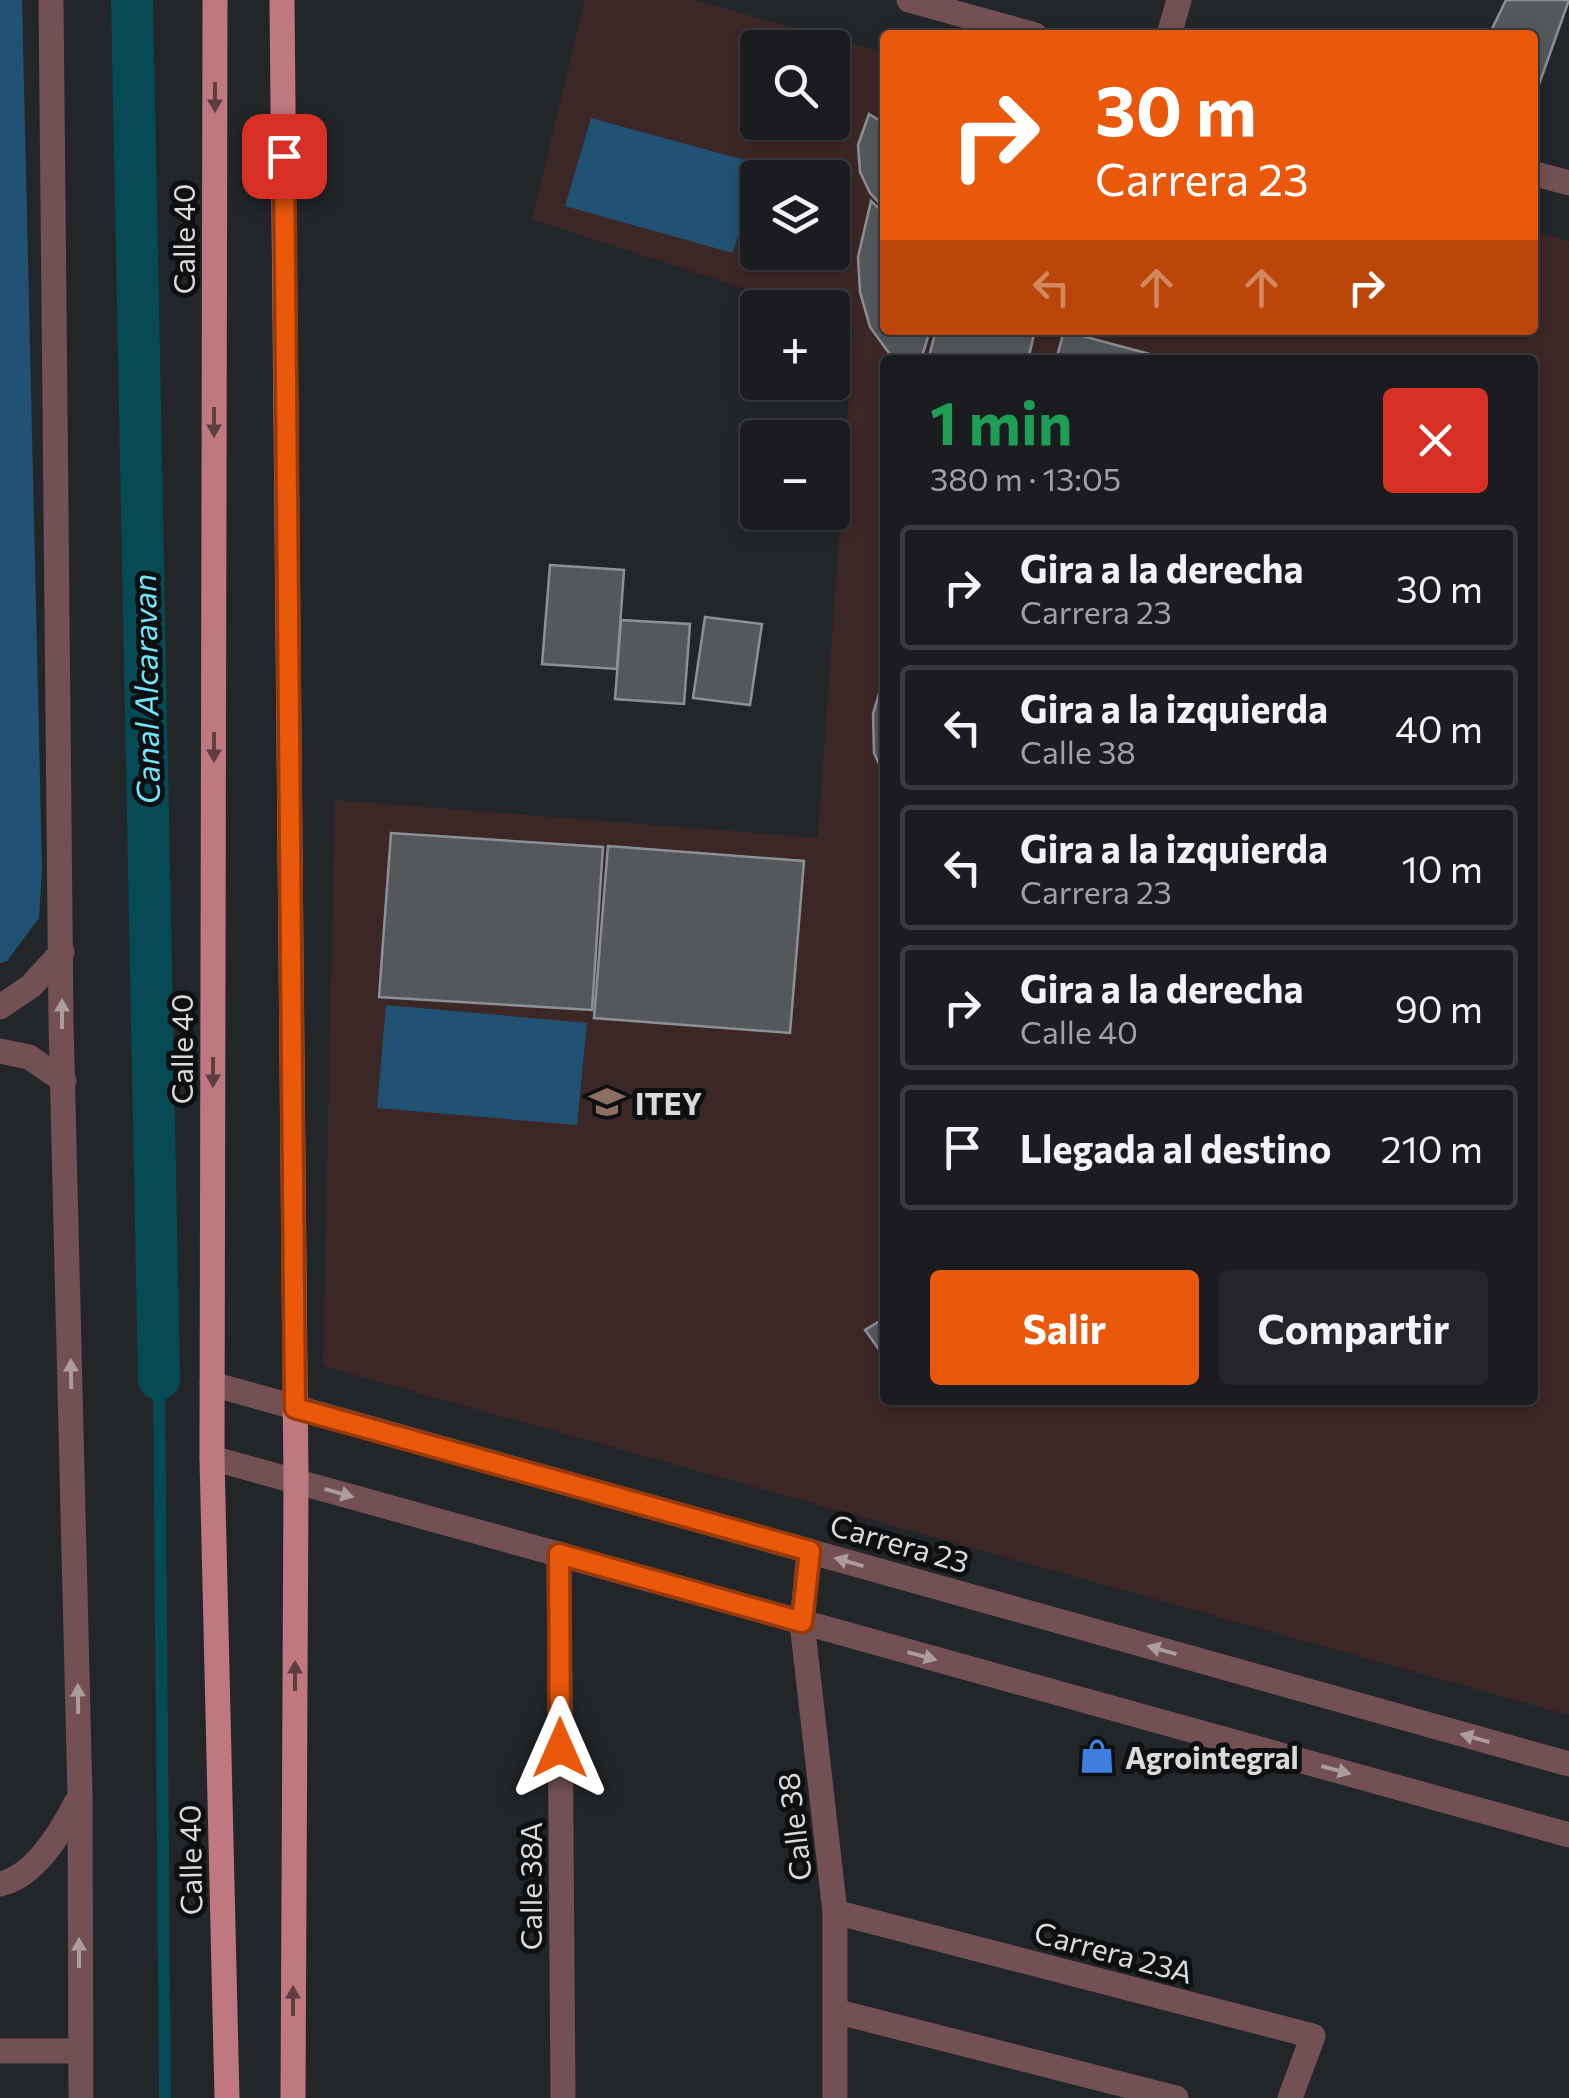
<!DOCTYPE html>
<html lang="es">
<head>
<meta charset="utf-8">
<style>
  :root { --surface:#1a1c1f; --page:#232528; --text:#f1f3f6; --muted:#9fa1a4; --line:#383a3d; --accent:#ea580c }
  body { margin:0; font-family:Commissioner,sans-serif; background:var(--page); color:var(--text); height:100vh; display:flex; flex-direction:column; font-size:38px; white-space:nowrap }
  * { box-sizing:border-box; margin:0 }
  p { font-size:32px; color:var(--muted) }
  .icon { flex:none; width:55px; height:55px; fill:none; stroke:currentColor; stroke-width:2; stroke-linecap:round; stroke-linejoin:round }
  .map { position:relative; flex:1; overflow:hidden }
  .details { position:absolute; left:880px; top:355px; width:658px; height:1050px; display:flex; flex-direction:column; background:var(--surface); border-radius:10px; box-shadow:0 5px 15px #0003,0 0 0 2px var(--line) }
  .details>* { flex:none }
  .top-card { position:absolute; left:880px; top:30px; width:658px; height:305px; border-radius:10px; box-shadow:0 5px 15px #0003,0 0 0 2px var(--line); background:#ea580c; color:#fff; overflow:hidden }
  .controls { position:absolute; left:740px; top:30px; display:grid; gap:20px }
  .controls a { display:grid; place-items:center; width:110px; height:110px; border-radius:10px; background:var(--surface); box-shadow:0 5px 15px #0003,0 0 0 2px var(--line); font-size:50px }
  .pin { position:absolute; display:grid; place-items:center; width:85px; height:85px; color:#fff; margin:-42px; border-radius:20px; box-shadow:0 5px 15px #0006 }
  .me { position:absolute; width:110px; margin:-55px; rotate:0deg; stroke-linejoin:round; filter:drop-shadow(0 0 8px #0008) }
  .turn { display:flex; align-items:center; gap:35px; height:210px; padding:0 50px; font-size:45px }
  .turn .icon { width:130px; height:130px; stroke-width:2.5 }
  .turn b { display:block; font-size:70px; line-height:85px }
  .lanes { display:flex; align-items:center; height:95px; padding:0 50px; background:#0003; justify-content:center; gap:50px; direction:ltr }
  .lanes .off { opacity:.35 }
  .round { display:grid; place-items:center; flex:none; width:105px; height:105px; border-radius:10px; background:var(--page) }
  .headline { display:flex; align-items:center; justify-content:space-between; height:170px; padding:0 50px }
  h1 { font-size:60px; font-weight:700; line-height:75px; color:#1e9e55 }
  .primary-button { display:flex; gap:20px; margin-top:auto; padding:20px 50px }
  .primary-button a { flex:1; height:115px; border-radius:10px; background:var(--accent); color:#fff; font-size:40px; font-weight:700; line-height:115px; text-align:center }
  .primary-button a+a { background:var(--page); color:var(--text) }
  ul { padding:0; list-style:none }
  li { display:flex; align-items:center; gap:30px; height:125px; margin:0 20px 15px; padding:0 30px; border:5px solid var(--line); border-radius:10px }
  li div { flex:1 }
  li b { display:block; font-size:38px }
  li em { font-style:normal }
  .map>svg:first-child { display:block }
  .education { fill:#3b2726; fill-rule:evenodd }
  .green { fill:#215273 }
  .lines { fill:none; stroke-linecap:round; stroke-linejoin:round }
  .stream { stroke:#064a55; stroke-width:12 }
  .canal { stroke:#064a55; stroke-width:42 }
  .building { fill:#54585b; stroke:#8c9094; stroke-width:2.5 }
  .minor { stroke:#735053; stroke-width:25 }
  .major { stroke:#bf787f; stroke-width:25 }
  .oneway { fill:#5e3e42 }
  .oneway2 { fill:#ab9c9e }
  .route-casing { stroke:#983908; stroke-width:25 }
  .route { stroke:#ea580c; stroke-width:18 }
  .labels { text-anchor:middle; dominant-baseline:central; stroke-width:10; stroke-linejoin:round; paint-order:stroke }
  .street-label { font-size:30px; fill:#d8dadc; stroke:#0e0f10 }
  .poi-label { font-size:30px; font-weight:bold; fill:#d8dadc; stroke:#0e0f10; text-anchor:start }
  .water-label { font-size:32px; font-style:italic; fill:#72e5fb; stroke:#0e0f10 }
</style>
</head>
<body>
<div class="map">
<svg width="1569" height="2098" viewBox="0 0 1569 2098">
  <rect width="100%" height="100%" fill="#232629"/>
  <path class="education" d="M585 0H693L885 53V330H1532L1533 231 1569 241V1715L323 1366 335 800 818 838 854 325 833 318 832 308 801 307 532 219ZM758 48H832V122H758ZM758 178H832V252H758ZM885 360H1532V1400H885Z"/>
  <g class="green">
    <polygon points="0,0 22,0 42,868 39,918 7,961 0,963"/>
    <polygon points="591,118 759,164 733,253 565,206"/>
    <polygon points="386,1005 587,1023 577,1125 377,1108"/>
  </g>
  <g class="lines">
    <polyline class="stream" points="159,1379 165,2098"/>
    <polyline class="canal" points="132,0 159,1379"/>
  </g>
  <g class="building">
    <polygon points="1506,0 1569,0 1537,90 1532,88 1532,35 1489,35"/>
    <polygon points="869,114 885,124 885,209 870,193 860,172 858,145"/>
    <polygon points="871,201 885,214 885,330 930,330 921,360 894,360 870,327 860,292 858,257"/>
    <polygon points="936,330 1035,330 1028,360 928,360"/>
    <polygon points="1064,331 1153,355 1152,360 1056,360"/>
    <polygon points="550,565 624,570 617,669 542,664"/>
    <polygon points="705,617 762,624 750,705 693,698"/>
    <polygon points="621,620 690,624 684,704 615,699"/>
    <polygon points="884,677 885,677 885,777 874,753 873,714"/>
    <polygon points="391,833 603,847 592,1010 379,997"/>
    <polygon points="608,846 804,861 790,1033 594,1018"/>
    <polygon points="885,1318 885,1358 865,1330"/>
  </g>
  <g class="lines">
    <g class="minor">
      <polyline points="51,0 61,1023 80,1796 81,2098"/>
      <polyline points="909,0 1035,35"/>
      <polyline points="1169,35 1179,0"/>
      <polyline points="1532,173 1569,183"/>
      <polyline points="0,1007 31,986 62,952"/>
      <polyline points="0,1051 29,1057 64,1081"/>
      <polyline points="212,1384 1569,1764"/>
      <polyline points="212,1458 1569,1835"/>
      <polyline points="809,1551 802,1623 835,1912 835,2098"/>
      <polyline points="559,1554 563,2098"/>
      <path d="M0 1884C35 1877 61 1832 76 1803"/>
      <polyline points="835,1912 1313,2036 1290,2098"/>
      <polyline points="835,2011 1176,2098"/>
      <polyline points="0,2051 80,2051"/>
    </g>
    <g class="major">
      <polyline points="215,0 212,1458 227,2098"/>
      <polyline points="282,0 296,1481 293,2098"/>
    </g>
  </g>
  <defs><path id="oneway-solid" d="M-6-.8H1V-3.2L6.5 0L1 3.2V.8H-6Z" transform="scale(2.5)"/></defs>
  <g class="oneway">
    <use href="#oneway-solid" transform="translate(215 97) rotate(90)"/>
    <use href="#oneway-solid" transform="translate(214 422) rotate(90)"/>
    <use href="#oneway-solid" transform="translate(214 747) rotate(90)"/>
    <use href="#oneway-solid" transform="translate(213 1072) rotate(90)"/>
    <use href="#oneway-solid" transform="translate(295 1676) rotate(-90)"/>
    <use href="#oneway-solid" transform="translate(293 2001) rotate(-90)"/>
  </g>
  <g class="oneway2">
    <use href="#oneway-solid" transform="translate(62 1014) rotate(-90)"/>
    <use href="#oneway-solid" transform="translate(71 1374) rotate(-91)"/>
    <use href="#oneway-solid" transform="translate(339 1493) rotate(16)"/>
    <use href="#oneway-solid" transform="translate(849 1562) rotate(-164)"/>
    <use href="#oneway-solid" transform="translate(1162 1650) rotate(-164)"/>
    <use href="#oneway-solid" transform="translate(922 1656) rotate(15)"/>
    <use href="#oneway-solid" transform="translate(78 1699) rotate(-91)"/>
    <use href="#oneway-solid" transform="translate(1475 1738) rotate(-164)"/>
    <use href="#oneway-solid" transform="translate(1336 1770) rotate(15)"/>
    <use href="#oneway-solid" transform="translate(79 1953) rotate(-90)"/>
  </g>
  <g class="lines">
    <defs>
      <polyline id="route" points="284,156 295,1408 810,1551 802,1622 559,1554 560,1748"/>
    </defs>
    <use href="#route" class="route-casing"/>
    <use href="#route" class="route"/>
  </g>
  <defs>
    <symbol id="school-bare" viewBox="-9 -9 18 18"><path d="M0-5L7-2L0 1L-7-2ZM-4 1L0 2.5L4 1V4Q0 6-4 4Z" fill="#8d6e63" stroke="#0e0f10" stroke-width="2.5" paint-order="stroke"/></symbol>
    <symbol id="shop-bare" viewBox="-9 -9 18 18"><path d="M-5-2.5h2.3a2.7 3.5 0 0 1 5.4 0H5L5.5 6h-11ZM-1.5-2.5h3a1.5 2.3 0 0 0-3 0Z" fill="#3f7fe0" stroke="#0e0f10" stroke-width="2.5" paint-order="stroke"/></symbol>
  </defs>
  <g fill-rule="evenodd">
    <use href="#school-bare" x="582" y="1077" width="50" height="50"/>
    <use href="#shop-bare" x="1072" y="1731" width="50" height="50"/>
  </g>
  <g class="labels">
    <g class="street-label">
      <text transform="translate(182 239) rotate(-90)">Calle 40</text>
      <text transform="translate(180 1049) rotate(-90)">Calle 40</text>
      <text transform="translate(900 1542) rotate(16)">Carrera 23</text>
      <text transform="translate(793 1827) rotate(-97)">Calle 38</text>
      <text transform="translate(189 1860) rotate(-91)">Calle 40</text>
      <text transform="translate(529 1886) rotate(-90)">Calle 38A</text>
      <text transform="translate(1114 1951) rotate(15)">Carrera 23A</text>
    </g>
    <g class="poi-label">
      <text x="635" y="1102">ITEY</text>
      <text x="1125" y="1756">Agrointegral</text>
    </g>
    <g class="water-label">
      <text transform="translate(145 689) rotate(-91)">Canal Alcaravan</text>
    </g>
  </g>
</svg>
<div class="controls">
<a><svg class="icon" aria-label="search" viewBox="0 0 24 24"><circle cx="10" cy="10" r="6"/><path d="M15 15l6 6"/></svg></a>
<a><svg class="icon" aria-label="layers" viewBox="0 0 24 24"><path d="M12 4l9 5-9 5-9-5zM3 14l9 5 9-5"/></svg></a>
<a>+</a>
<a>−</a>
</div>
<div class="pin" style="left:284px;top:156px;background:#d93025"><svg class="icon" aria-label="arrive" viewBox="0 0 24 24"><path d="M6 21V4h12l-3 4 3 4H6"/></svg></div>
<svg class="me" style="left:560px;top:1748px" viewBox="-20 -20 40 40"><path d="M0-17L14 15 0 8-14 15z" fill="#ea580c" stroke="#fff" stroke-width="4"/></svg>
<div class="top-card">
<div class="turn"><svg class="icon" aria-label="right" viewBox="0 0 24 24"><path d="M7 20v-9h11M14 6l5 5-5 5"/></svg><div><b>30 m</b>Carrera 23</div></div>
<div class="lanes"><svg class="icon off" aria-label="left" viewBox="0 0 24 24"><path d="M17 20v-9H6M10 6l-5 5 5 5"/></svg><svg class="icon off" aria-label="ahead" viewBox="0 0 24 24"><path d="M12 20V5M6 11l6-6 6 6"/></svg><svg class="icon off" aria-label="ahead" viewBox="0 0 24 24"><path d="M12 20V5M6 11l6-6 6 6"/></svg><svg class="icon" aria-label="right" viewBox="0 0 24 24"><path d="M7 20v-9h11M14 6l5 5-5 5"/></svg></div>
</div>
<section class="details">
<div class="headline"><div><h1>1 min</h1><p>380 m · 13:05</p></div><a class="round" style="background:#d93025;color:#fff"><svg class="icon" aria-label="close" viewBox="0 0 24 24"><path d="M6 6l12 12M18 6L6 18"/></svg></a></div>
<ul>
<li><svg class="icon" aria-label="right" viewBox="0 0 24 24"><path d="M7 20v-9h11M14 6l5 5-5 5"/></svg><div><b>Gira a la derecha</b><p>Carrera 23</p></div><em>30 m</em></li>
<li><svg class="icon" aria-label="left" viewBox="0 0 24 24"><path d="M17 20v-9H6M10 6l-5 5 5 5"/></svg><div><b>Gira a la izquierda</b><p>Calle 38</p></div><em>40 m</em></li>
<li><svg class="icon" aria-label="left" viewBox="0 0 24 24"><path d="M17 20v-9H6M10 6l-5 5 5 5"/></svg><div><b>Gira a la izquierda</b><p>Carrera 23</p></div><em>10 m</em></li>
<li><svg class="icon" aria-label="right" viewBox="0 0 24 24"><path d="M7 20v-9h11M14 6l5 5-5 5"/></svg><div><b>Gira a la derecha</b><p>Calle 40</p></div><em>90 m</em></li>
<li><svg class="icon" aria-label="arrive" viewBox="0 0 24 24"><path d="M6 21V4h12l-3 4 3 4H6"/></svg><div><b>Llegada al destino</b></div><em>210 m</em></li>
</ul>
<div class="primary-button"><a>Salir</a><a>Compartir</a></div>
</section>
</div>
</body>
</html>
